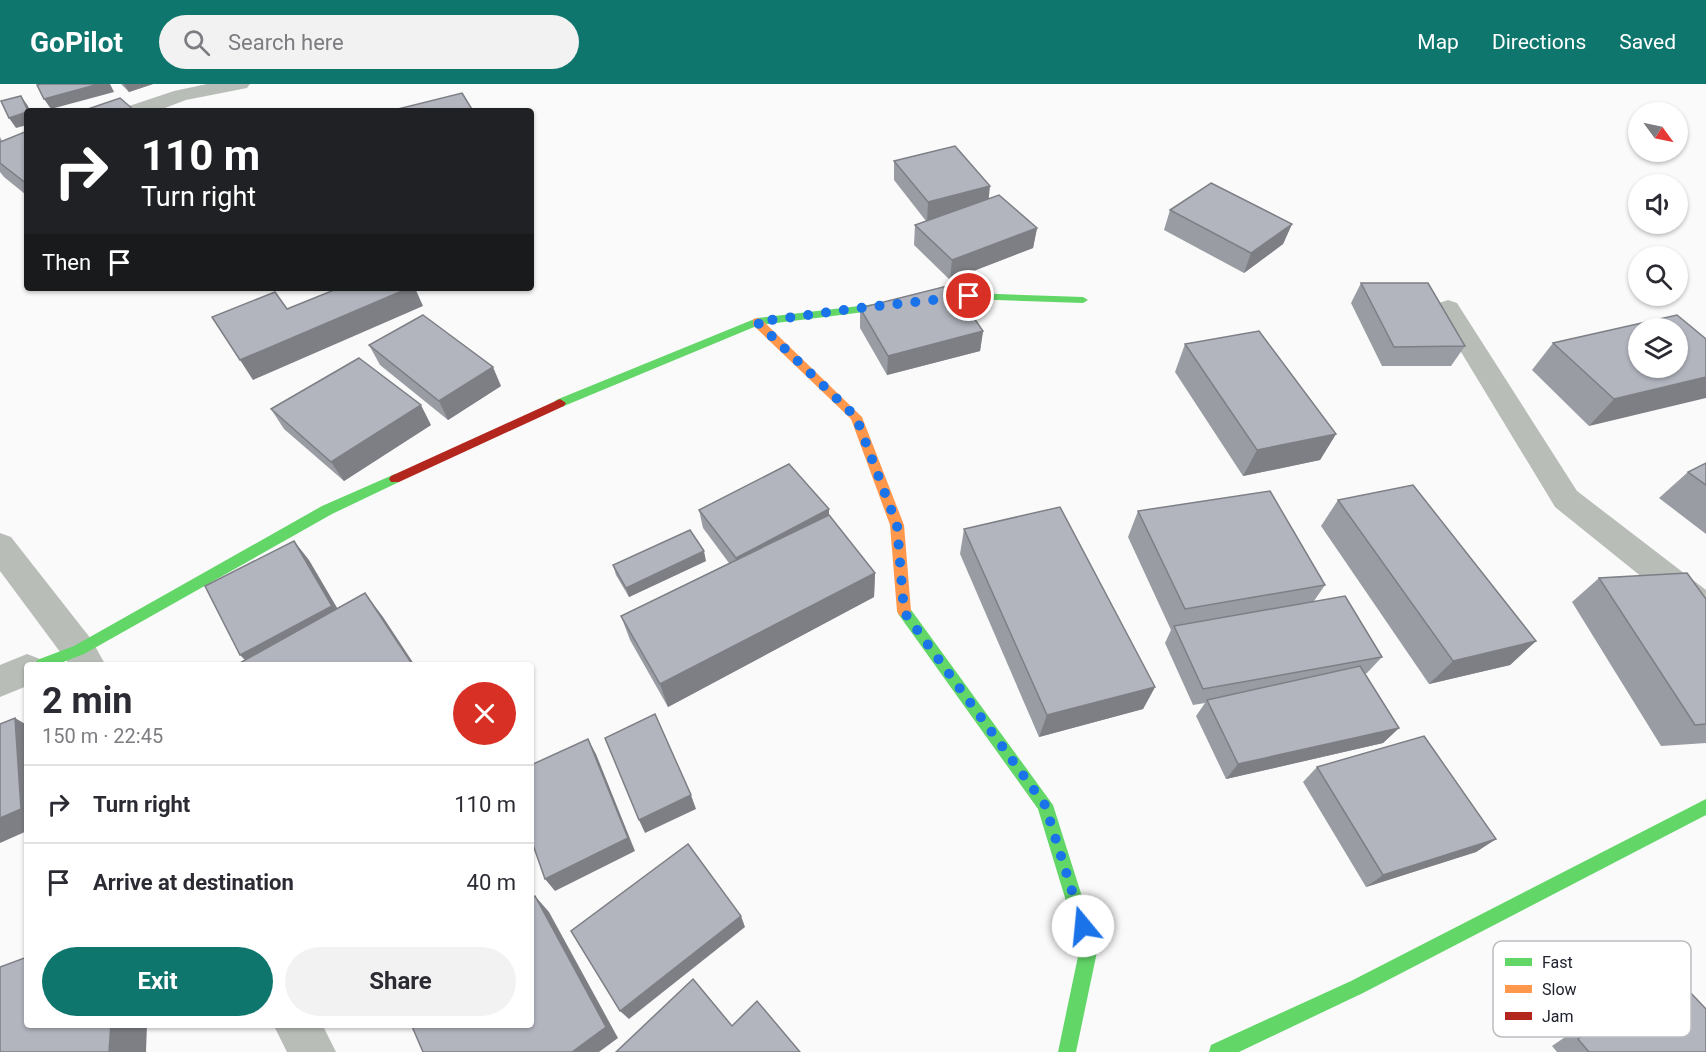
<!DOCTYPE html>
<html lang="en">
<head>
<meta charset="utf-8">
<style>
  :root { --surface:#fff; --page:#f2f2f3; --text:#2b2b33; --muted:#7c7c81; --line:#e1e1e2; --accent:#0f766e }
  body { margin:0; font-family:Roboto,sans-serif; background:var(--page); color:var(--text); height:100vh; display:flex; flex-direction:column; font-size:22px; white-space:nowrap }
  * { box-sizing:border-box; margin:0 }
  p { font-size:20px; color:var(--muted) }
  .icon { flex:none; width:33px; height:33px; fill:none; stroke:currentColor; stroke-width:2; stroke-linecap:round; stroke-linejoin:round }
  .map { position:relative; flex:1; overflow:hidden }
  .side { position:absolute; left:24px; top:578px; width:510px; height:366px; display:flex; flex-direction:column; background:var(--surface); border-radius:6px; box-shadow:0 2px 4px #0004 }
  .side>* { flex:none }
  .hud { position:absolute; left:24px; top:24px; width:510px; height:183px; border-radius:6px; box-shadow:0 2px 4px #0004; background:#202124; color:#fff; overflow:hidden }
  .needle { width:39px; rotate:123deg }
  .buttons { position:absolute; left:1628px; top:18px; display:grid; gap:12px }
  .buttons a { display:grid; place-items:center; width:60px; height:60px; border-radius:50%; background:var(--surface); box-shadow:0 2px 4px #0004; font-size:30px }
  .pin { position:absolute; display:grid; place-items:center; width:51px; height:51px; color:#fff; margin:-26px; border:3px solid #fff; border-radius:50%; box-shadow:0 2px 6px #0007 }
  .me { position:absolute; width:66px; margin:-33px; rotate:343deg; stroke-linejoin:round; filter:drop-shadow(0 0 4px #0008) }
  .turn { display:flex; align-items:center; gap:21px; height:126px; padding:0 18px; font-size:27px }
  .turn .icon { width:78px; height:78px; stroke-width:2.5 }
  .turn b { display:block; font-size:42px; line-height:51px }
  .then { display:flex; align-items:center; height:57px; padding:0 18px; background:#0003; gap:12px; font-size:22px }
  .round { display:grid; place-items:center; flex:none; width:63px; height:63px; border-radius:32px; background:var(--page) }
  .head { display:flex; align-items:center; justify-content:space-between; height:102px; padding:0 18px }
  h1 { font-size:36px; font-weight:700; line-height:45px }
  .cta { display:flex; gap:12px; margin-top:auto; padding:12px 18px }
  .cta a { flex:1; height:69px; border-radius:36px; background:var(--accent); color:#fff; font-size:24px; font-weight:700; line-height:69px; text-align:center }
  .cta a+a { background:var(--page); color:var(--text) }
  ul { padding:0; list-style:none }
  li { display:flex; align-items:center; gap:18px; height:78px; padding:0 18px; border-top:2px solid var(--line) }
  li div { flex:1 }
  li b { display:block; font-size:22px }
  li em { font-style:normal }
  header { display:flex; align-items:center; gap:36px; box-sizing:border-box; height:84px; padding:0 30px; background:var(--accent); color:#fff }
  header strong { font-size:28px }
  nav { display:flex; gap:33px; margin-inline-start:auto; font-size:21px }
  .search { width:420px; height:54px; background:var(--page); display:flex; align-items:center; gap:15px; box-sizing:border-box; padding:0 21px; border-radius:33px; color:var(--muted); font-size:22px }
  .map>svg:first-child { display:block }
  .lines { fill:none; stroke-linecap:round; stroke-linejoin:round }
  .street { fill:#b9bdb8; fill-rule:evenodd }
  .fast { fill:#63d668; fill-rule:evenodd }
  .slow { fill:#ff974d; fill-rule:evenodd }
  .jam { fill:#b3261e; fill-rule:evenodd }
  .wall { fill:#999ca3 }
  .shaded-wall { fill:#7d7f85 }
  .building { fill:#b2b5be; stroke:#7d7f85; stroke-width:1.5; fill-rule:evenodd }
  .route { stroke:#1a73e8; stroke-width:10; stroke-dasharray:0 18 }
  .key { fill:#fff; stroke:#bcbdc1; stroke-width:1.5 }
  .key-label { font-size:16px; fill:#20232f }
</style>
</head>
<body>
<header>
<strong>GoPilot</strong>
<div class="search"><svg class="icon" aria-label="search" viewBox="0 0 24 24"><circle cx="10" cy="10" r="6"/><path d="M15 15l6 6"/></svg>Search here</div>
<nav><a>Map</a><a>Directions</a><a>Saved</a></nav>
</header>
<div class="map">
<svg width="1706" height="968" viewBox="0 0 1706 968">
  <rect width="100%" height="100%" fill="#fafafa"/>
  <g class="lines">
    <g class="street">
      <polygon points="207,0 250,0 247,4 186,16 157,27 126,27 129,22 174,7"/>
      <polygon points="1448,216 1457,219 1577,407 1706,506 1706,539 1694,535 1555,423 1435,225 1439,219"/>
      <polygon points="0,449 11,453 91,555 105,580 69,580 0,487"/>
      <polygon points="27,570 40,575 42,580 27,580 27,602 0,613 0,581"/>
      <polygon points="273,940 322,940 336,968 287,968"/>
    </g>
    <g class="fast">
      <polygon points="969,209 1083,213 1088,216 1083,219 969,215 759,241 564,322 560,323 554,319 556,316 757,234"/>
      <polygon points="395,390 399,392 401,395 399,398 332,430 84,570 58,580 35,580 37,576 74,562 322,422"/>
      <polygon points="904,521 909,523 1053,721 1098,863 1076,968 1058,968 1080,863 1038,725 899,531 897,527 899,523"/>
      <polygon points="1706,715 1706,731 1363,909 1239,968 1209,968 1211,961 1351,897"/>
    </g>
    <polygon class="slow" points="757,234 761,235 862,333 904,441 911,527 909,531 904,533 899,531 897,527 890,441 851,335 753,241 753,235"/>
    <polygon class="jam" points="560,315 566,319 564,322 399,398 391,398 389,395 391,392"/>
  </g>
  <g class="wall">
    <polygon points="121,0 153,0 129,8"/>
    <polygon points="27,47 27,114 24,110 25,110 4,93 0,88 0,53 2,57"/>
    <polygon points="894,77 989,115 1037,144 1033,164 950,196 914,161 915,141 926,137 894,96"/>
    <polygon points="1170,126 1292,140 1283,160 1244,189 1164,146"/>
    <polygon points="1361,199 1465,262 1451,282 1382,282 1351,219"/>
    <polygon points="860,224 983,247 980,267 887,291 860,244"/>
    <polygon points="1706,255 1589,342 1532,286 1553,259"/>
    <polygon points="1185,260 1336,350 1320,376 1243,392 1175,288"/>
    <polygon points="369,261 501,302 448,336 380,281"/>
    <polygon points="271,325 431,341 344,397 284,345"/>
    <polygon points="1706,379 1706,450 1659,414 1688,388"/>
    <polygon points="1338,416 1536,557 1510,581 1429,600 1321,442"/>
    <polygon points="829,425 829,431 875,489 874,513 668,623 630,556 621,532 729,479 703,444 699,426"/>
    <polygon points="1138,427 1325,501 1314,517 1382,573 1367,589 1365,590 1399,644 1383,659 1226,695 1196,632 1205,619 1193,621 1165,559 1171,546 1128,453"/>
    <polygon points="964,445 1155,603 1143,625 1039,653 960,470"/>
    <polygon points="706,477 629,513 616,491 613,481"/>
    <polygon points="1599,494 1706,515 1706,659 1661,662 1572,518"/>
    <polygon points="1317,683 1496,755 1476,768 1366,803 1303,698"/>
    <polygon points="1672,889 1706,968 1557,968 1552,962 1644,899"/>
  </g>
  <g class="shaded-wall">
    <polygon points="99,0 110,0 114,8 51,25 44,15"/>
    <polygon points="124,0 153,0 129,8"/>
    <polygon points="21,12 28,22 30,27 28,27"/>
    <polygon points="27,28 27,41 16,44 9,34"/>
    <polygon points="990,102 988,122 927,138 928,118"/>
    <polygon points="1292,140 1283,160 1244,189 1251,169"/>
    <polygon points="1037,144 1033,164 950,196 952,176"/>
    <polygon points="409,204 415,204 423,222 253,296 240,276"/>
    <polygon points="983,247 980,267 887,291 888,272"/>
    <polygon points="493,283 501,302 448,336 439,317"/>
    <polygon points="1706,293 1706,314 1589,342 1614,315"/>
    <polygon points="421,321 431,341 344,397 331,378"/>
    <polygon points="1336,350 1320,376 1243,392 1257,366"/>
    <polygon points="829,425 829,444 739,492 736,474"/>
    <polygon points="294,457 309,476 346,539 249,580 240,571"/>
    <polygon points="704,467 706,477 629,513 626,504"/>
    <polygon points="875,489 874,513 668,623 660,600"/>
    <polygon points="365,509 383,533 414,580 412,580"/>
    <polygon points="1536,557 1510,581 1429,600 1453,577"/>
    <polygon points="1155,603 1143,625 1039,653 1047,631"/>
    <polygon points="15,634 27,641 27,747 0,759 0,734"/>
    <polygon points="1399,644 1383,659 1226,695 1238,680"/>
    <polygon points="588,655 596,670 635,767 555,807 545,795"/>
    <polygon points="691,711 696,725 645,749 639,736"/>
    <polygon points="1496,755 1476,768 1366,803 1383,791"/>
    <polygon points="535,812 549,828 618,954 599,968 572,968"/>
    <polygon points="741,832 745,843 629,935 620,927"/>
    <polygon points="111,940 147,940 146,968 109,968"/>
  </g>
  <g class="building">
    <polygon points="41,0 99,0 44,15 37,1"/>
    <polygon points="462,9 473,27 390,27"/>
    <polygon points="21,12 28,27 27,28 9,34 1,17"/>
    <polygon points="120,14 135,27 82,27"/>
    <polygon points="27,47 27,100 0,79 0,58"/>
    <polygon points="955,62 990,102 928,118 894,77"/>
    <polygon points="1211,99 1292,140 1251,169 1170,126"/>
    <polygon points="999,111 1037,144 952,176 915,141"/>
    <polygon points="1361,199 1428,199 1465,262 1394,263"/>
    <polygon points="951,201 983,247 888,272 860,224"/>
    <polygon points="339,204 409,204 240,276 212,233 275,208 287,225"/>
    <polygon points="423,231 493,283 439,317 369,261"/>
    <path d="M1677 231 1706 255V293L1614 315 1553 259ZM1638 244H1677V284H1638Z"/>
    <polygon points="1259,247 1336,350 1257,366 1185,260"/>
    <polygon points="359,274 421,321 331,378 271,325"/>
    <polygon points="1706,379 1706,401 1688,388"/>
    <polygon points="789,380 829,425 736,474 699,426"/>
    <polygon points="1413,401 1536,557 1453,577 1338,416"/>
    <polygon points="1270,407 1325,501 1185,525 1138,427"/>
    <polygon points="1060,423 1155,603 1047,631 964,445"/>
    <polygon points="829,431 875,489 660,600 621,532"/>
    <polygon points="690,446 704,467 626,504 613,481"/>
    <polygon points="294,457 332,522 240,571 205,502"/>
    <polygon points="1687,489 1706,515 1706,640 1695,641 1599,494"/>
    <polygon points="365,509 412,580 238,580"/>
    <polygon points="1345,512 1382,573 1203,605 1174,542"/>
    <polygon points="1360,582 1399,644 1238,680 1207,616"/>
    <polygon points="655,630 691,711 639,736 605,654"/>
    <polygon points="15,634 21,725 0,734 0,640"/>
    <polygon points="1424,652 1496,755 1383,791 1317,683"/>
    <polygon points="588,655 628,754 545,795 531,755 531,681"/>
    <polygon points="688,760 741,832 620,927 571,847"/>
    <polygon points="535,812 606,943 572,968 423,968 411,940 531,940 531,815"/>
    <polygon points="27,873 27,940 111,940 109,968 0,968 0,883"/>
    <polygon points="1672,889 1706,925 1706,968 1589,968 1578,955"/>
    <polygon points="693,895 732,942 757,917 800,968 616,968"/>
  </g>
  <g class="lines">
    <polyline class="route" points="969,212 851,225 757,238 856,333 897,441 904,528 1045,721 1083,842"/>
  </g>
  <rect x="1493" y="857" width="198" height="96" rx="9" class="key"/>
  <rect x="1505" y="874" width="27" height="8" fill="#63d668"/>
  <rect x="1505" y="901" width="27" height="8" fill="#ff974d"/>
  <rect x="1505" y="928" width="27" height="8" fill="#b3261e"/>
  <g class="key-label">
    <text x="1542" y="884">Fast</text>
    <text x="1542" y="911">Slow</text>
    <text x="1542" y="938">Jam</text>
  </g>
</svg>
<div class="buttons">
<a><svg class="needle" viewBox="-14 -14 28 28"><path d="M0-13l5 13h-10z" fill="#e53935"/><path d="M0 13l5-13h-10z" fill="#7c7c81"/></svg></a>
<a><svg class="icon" aria-label="sound" viewBox="0 0 24 24"><path d="M4 9h4l5-4v14l-5-4H4zM17 9q2 3 0 6"/></svg></a>
<a><svg class="icon" aria-label="search" viewBox="0 0 24 24"><circle cx="10" cy="10" r="6"/><path d="M15 15l6 6"/></svg></a>
<a><svg class="icon" aria-label="layers" viewBox="0 0 24 24"><path d="M12 4l9 5-9 5-9-5zM3 14l9 5 9-5"/></svg></a>
</div>
<div class="pin" style="left:969px;top:212px;background:#d93025"><svg class="icon" aria-label="arrive" viewBox="0 0 24 24"><path d="M6 21V4h12l-3 4 3 4H6"/></svg></div>
<svg class="me" style="left:1083px;top:842px" viewBox="-20 -20 40 40"><circle r="19" fill="#fff"/><path d="M0-13L10 11 0 6-10 11z" fill="#1a73e8"/></svg>
<div class="hud">
<div class="turn"><svg class="icon" aria-label="right" viewBox="0 0 24 24"><path d="M7 20v-9h11M14 6l5 5-5 5"/></svg><div><b>110 m</b>Turn right</div></div>
<div class="then">Then<svg class="icon" aria-label="arrive" viewBox="0 0 24 24"><path d="M6 21V4h12l-3 4 3 4H6"/></svg></div>
</div>
<section class="side">
<div class="head"><div><h1>2 min</h1><p>150 m · 22:45</p></div><a class="round" style="background:#d93025;color:#fff"><svg class="icon" aria-label="close" viewBox="0 0 24 24"><path d="M6 6l12 12M18 6L6 18"/></svg></a></div>
<ul>
<li><svg class="icon" aria-label="right" viewBox="0 0 24 24"><path d="M7 20v-9h11M14 6l5 5-5 5"/></svg><div><b>Turn right</b></div><em>110 m</em></li>
<li><svg class="icon" aria-label="arrive" viewBox="0 0 24 24"><path d="M6 21V4h12l-3 4 3 4H6"/></svg><div><b>Arrive at destination</b></div><em>40 m</em></li>
</ul>
<div class="cta"><a>Exit</a><a>Share</a></div>
</section>
</div>
</body>
</html>
